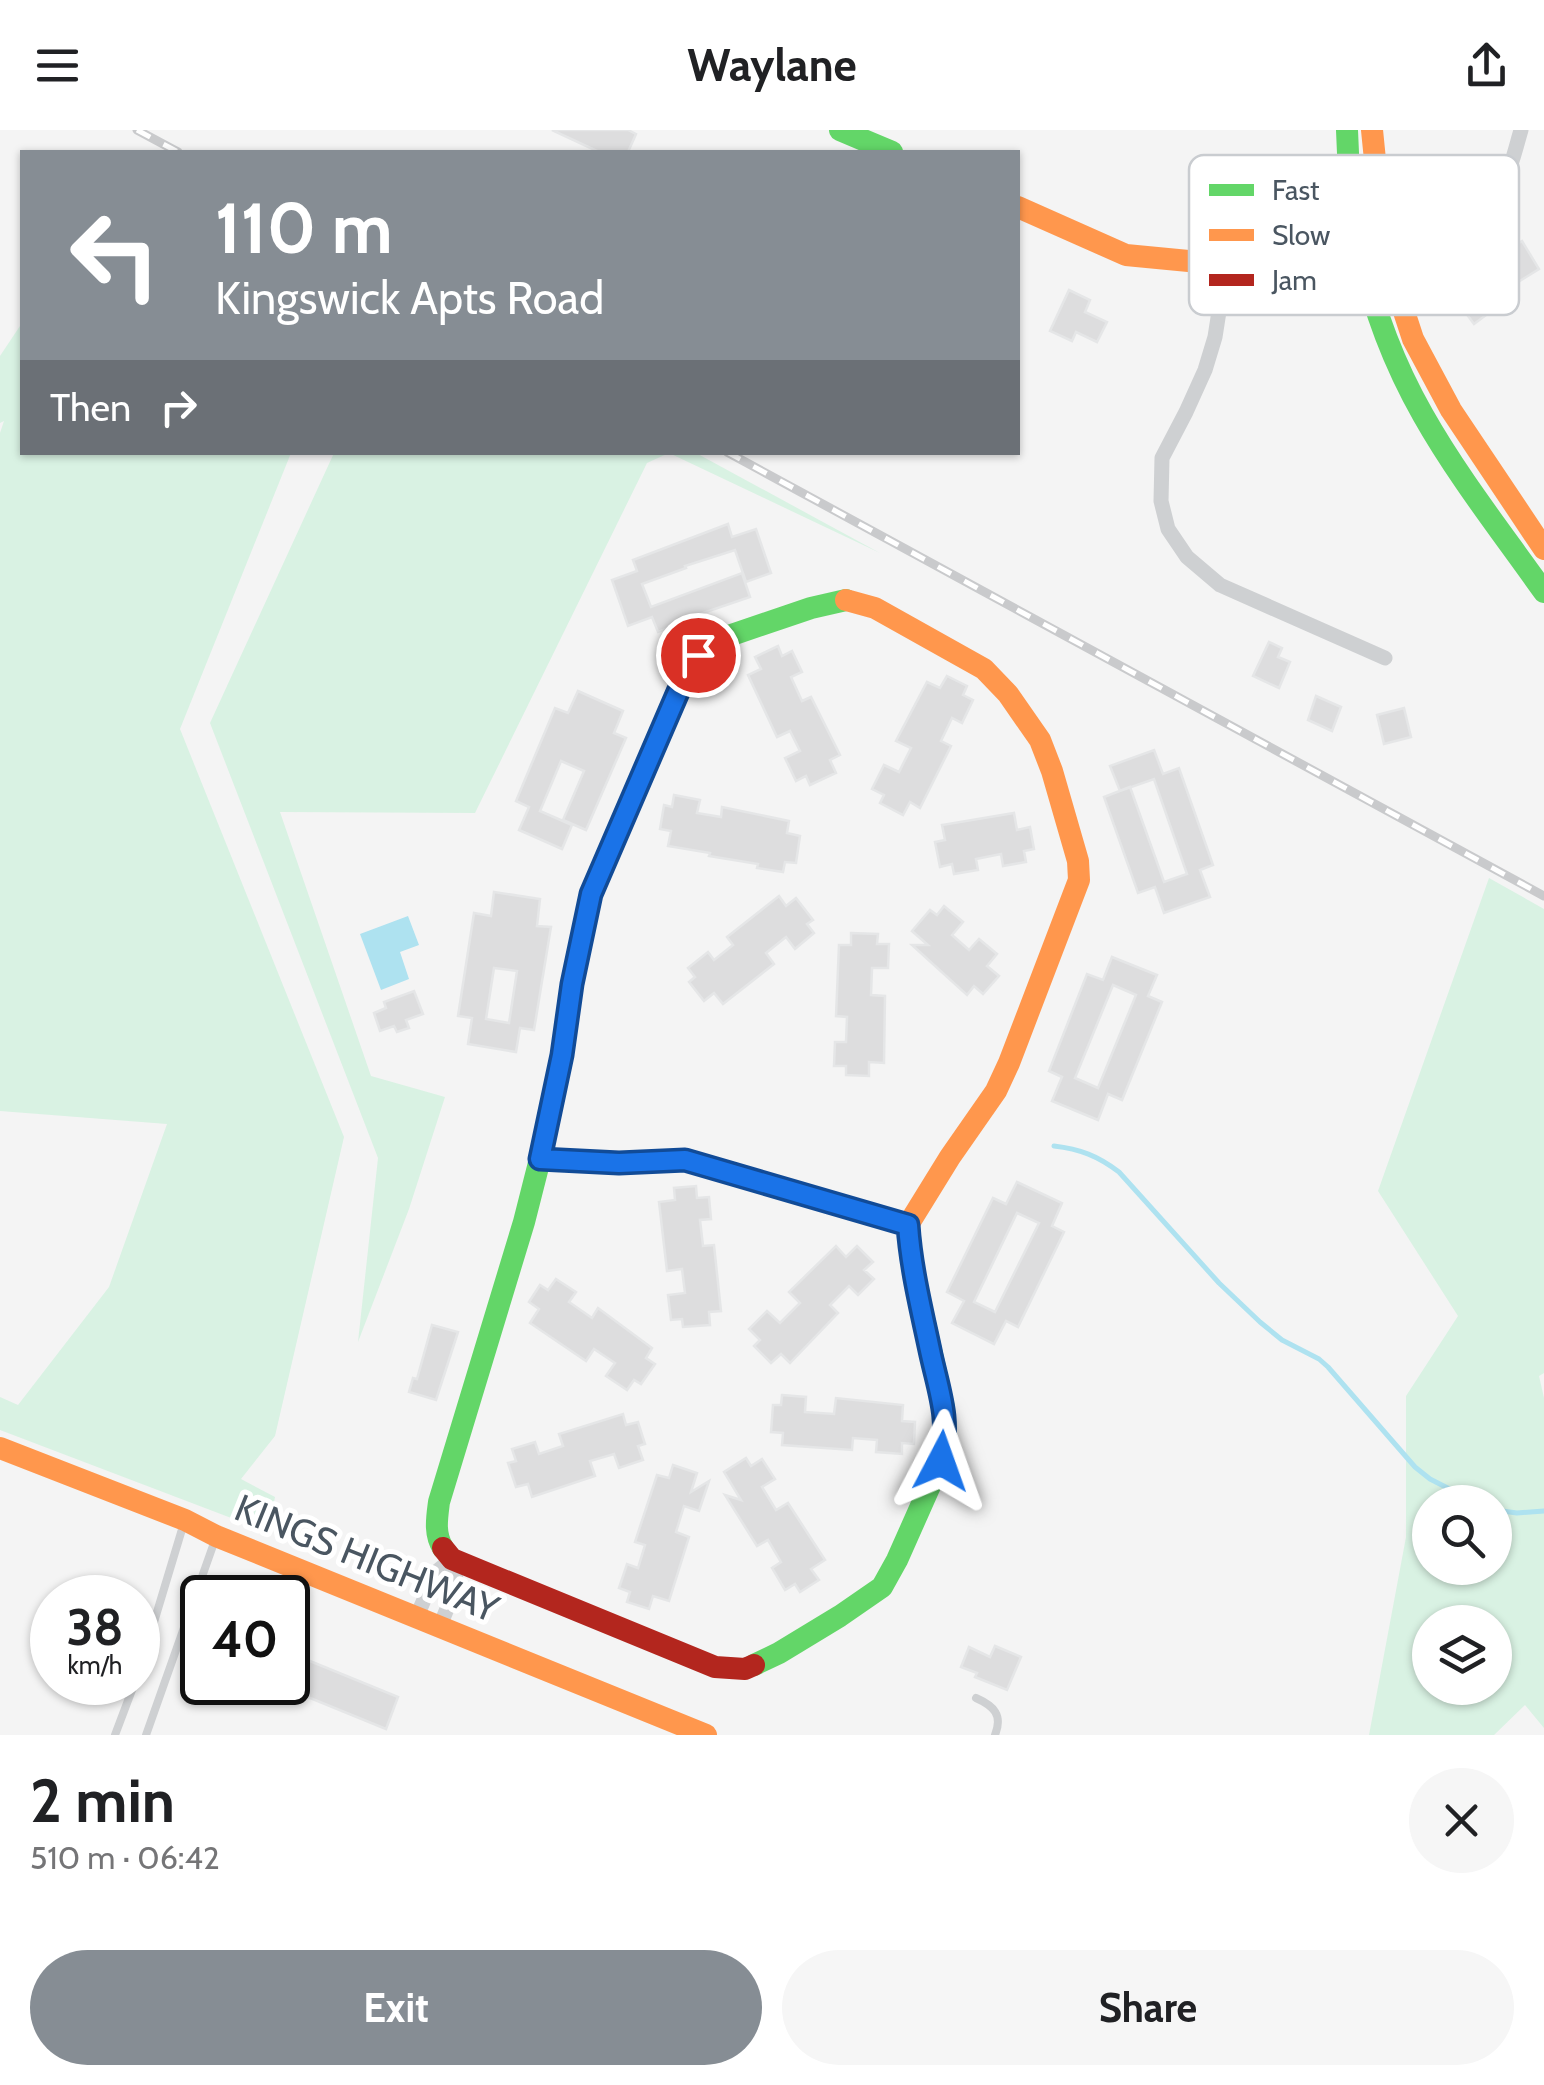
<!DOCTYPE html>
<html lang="en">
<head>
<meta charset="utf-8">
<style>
  :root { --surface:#fff; --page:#f6f6f6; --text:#202124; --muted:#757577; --accent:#868d94 }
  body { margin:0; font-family:Cabin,sans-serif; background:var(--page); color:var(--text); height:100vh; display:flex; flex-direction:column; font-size:38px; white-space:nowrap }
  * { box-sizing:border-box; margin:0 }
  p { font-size:32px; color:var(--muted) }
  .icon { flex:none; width:55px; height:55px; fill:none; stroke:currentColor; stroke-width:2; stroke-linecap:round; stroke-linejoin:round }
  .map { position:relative; height:1605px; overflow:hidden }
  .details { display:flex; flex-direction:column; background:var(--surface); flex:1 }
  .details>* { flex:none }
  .guide { position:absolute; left:20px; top:20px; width:1000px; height:305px; border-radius:0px; box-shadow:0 2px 8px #0004; background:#868d94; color:#fff; overflow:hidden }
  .controls { position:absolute; left:1412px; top:1355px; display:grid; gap:20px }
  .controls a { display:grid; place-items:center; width:100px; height:100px; border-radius:50%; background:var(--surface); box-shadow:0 2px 8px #0004; font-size:50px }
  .speed { position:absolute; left:30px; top:1445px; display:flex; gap:20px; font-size:50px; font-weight:700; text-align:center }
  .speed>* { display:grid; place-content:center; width:130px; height:130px; border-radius:50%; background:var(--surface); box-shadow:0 2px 8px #0004; line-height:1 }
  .speed small { font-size:25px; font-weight:400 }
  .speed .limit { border:5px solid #111; border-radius:15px; background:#fff; color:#111 }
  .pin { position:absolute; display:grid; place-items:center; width:85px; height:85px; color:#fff; margin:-42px; border:5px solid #fff; border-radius:50%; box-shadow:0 2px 10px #0007 }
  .me { position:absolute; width:110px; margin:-55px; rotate:4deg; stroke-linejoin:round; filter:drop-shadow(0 0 8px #0008) }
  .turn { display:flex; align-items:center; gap:35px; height:210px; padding:0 30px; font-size:45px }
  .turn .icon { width:130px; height:130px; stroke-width:2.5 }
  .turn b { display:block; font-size:70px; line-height:85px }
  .then { display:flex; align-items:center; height:95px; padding:0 30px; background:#0003; gap:20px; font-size:38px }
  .round { display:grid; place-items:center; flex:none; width:105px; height:105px; border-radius:52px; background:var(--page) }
  .summary { display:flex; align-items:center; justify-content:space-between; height:170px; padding:0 30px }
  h1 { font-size:60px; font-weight:700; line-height:75px }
  .primary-button { display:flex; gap:20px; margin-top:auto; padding:20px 30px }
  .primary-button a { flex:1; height:115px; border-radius:60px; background:var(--accent); color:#fff; font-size:40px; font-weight:700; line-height:115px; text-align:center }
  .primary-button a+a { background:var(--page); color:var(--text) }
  header { display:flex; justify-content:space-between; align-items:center; height:130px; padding:0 30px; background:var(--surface); font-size:45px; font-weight:700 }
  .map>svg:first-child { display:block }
  .green { fill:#d9f2e3; fill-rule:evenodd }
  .water { fill:#aee2f0 }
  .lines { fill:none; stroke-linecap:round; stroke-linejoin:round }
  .stream { stroke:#aee2f0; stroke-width:5 }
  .building { fill:#ddddde; stroke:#e5e6e7; stroke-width:2.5; fill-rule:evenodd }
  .lane { stroke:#ced0d2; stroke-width:8 }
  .street { stroke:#ced0d2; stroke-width:15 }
  .fast { stroke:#63d668; stroke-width:22 }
  .slow { stroke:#ff974d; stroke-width:22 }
  .jam { stroke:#b3261e; stroke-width:22 }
  .rail-casing { stroke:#c9cacc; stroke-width:9 }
  .rail { stroke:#fff; stroke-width:5; stroke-dasharray:15; stroke-linecap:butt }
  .route-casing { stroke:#114b97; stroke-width:25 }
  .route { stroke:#1a73e8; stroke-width:18 }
  .labels { text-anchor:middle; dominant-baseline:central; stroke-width:10; stroke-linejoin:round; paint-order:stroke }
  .street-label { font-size:38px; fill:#4a5661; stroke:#fff }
  .key { fill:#fff; stroke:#c9ccd0; stroke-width:2.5 }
  .key-label { font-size:28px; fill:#4a5661 }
</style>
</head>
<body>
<header><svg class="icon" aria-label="menu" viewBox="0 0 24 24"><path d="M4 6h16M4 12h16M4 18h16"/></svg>Waylane<svg class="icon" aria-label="share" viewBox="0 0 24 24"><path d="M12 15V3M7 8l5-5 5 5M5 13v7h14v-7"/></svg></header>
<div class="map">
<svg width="1544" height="1605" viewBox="0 0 1544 1605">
  <rect width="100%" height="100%" fill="#f4f4f4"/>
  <g class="green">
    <polygon points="22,193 22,322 291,323 180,599 344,1007 275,1306 241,1349 275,1367 268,1402 0,1300 0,1267 18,1275 109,1157 167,994 0,981 0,303 4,291 0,293 0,226"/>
    <polygon points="334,323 696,323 880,423 669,323 647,333 475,683 280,682 371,946 445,967 409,1079 358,1212 378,1028 210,593"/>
    <path d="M1489 748 1544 779V1243L1539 1246 1544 1268V1598L1525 1575 1494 1605H1369L1406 1407V1266L1458 1186 1378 1061ZM1430 1372H1495V1438H1430ZM1430 1492H1495V1558H1430Z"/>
  </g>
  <polygon class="water" points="408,786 419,815 400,822 409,849 381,860 360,804"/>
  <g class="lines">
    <g class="stream">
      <path d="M1054 1016C1080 1019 1098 1026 1119 1042L1219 1153 1260 1192 1282 1210 1319 1229 1328 1237 1415 1337 1430 1349 1475 1372"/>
      <polyline points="1495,1380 1517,1383 1544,1381"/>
    </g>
  </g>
  <g class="building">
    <polygon points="552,0 628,0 636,4 628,22 599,22"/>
    <polygon points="1522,111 1539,139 1515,154 1501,131 1512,124 1509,119"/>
    <polygon points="1476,146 1498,176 1474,194 1452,164"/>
    <polygon points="1069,160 1090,170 1085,182 1107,192 1097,212 1076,202 1072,211 1050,201"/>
    <polygon points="728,394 732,407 756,399 771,443 746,452 735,420 685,436 686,438 642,454 651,477 742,443 750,467 700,484 701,486 658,502 652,487 628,496 612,450 637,441 633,430"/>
    <polygon points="1269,512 1282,518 1278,527 1290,532 1279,558 1253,546"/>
    <polygon points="778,516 782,526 792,521 802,542 791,547 802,571 811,567 840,625 830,630 836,643 810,655 806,646 796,651 785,628 800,621 790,601 777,607 748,545 761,539 755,527"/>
    <polygon points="947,546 967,556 963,565 973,570 962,593 952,588 941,611 951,616 920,678 910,672 903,685 880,673 884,665 872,659 884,635 899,642 911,618 896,611 927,552 940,558"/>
    <polygon points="578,561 623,581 614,603 626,608 586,700 563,690 584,641 561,631 540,681 572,695 562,719 519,700 529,677 516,671 555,578 568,583"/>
    <polygon points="1316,566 1341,577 1332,601 1308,590"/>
    <polygon points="1404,578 1411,607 1384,614 1377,585"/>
    <polygon points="1154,620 1163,644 1179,638 1213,735 1200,740 1210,767 1164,783 1155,757 1138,763 1104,667 1130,657 1164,752 1187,744 1154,649 1120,661 1110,636"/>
    <polygon points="674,665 700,670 697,683 721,687 722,677 789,691 787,703 800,706 796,733 785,732 783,742 757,738 758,734 709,726 710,723 668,716 671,701 660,699 664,675 672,677"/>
    <polygon points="1014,683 1017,700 1030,697 1034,719 1024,721 1026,732 1003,736 1001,724 976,729 978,740 954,744 952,734 940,737 935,712 945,710 942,695"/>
    <path d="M494 762 540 769 537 796 551 797 534 900 520 898 516 922 468 914 472 888 458 886 474 783 491 786ZM494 838 517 841 509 893 486 889Z"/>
    <polygon points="779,766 786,776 796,768 813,790 807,794 814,803 795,819 786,807 766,823 774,834 723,874 714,863 704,871 689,852 695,847 688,838 708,822 714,830 733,815 727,807"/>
    <polygon points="944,776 963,792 952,805 969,820 979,809 997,824 987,836 999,846 983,864 974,856 967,865 912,815 928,815 912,801 930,780 937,785"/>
    <polygon points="851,803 878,804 877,814 889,814 888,838 872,838 871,865 885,866 884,933 869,932 869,946 846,945 846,936 834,936 835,912 846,912 847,887 836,886 839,815 851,815"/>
    <path d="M1112 827 1157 845 1148 866 1162 872 1122 970 1108 964 1098 990 1052 971 1062 947 1049 941 1087 844 1103 850ZM1113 855 1136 865 1098 958 1075 948Z"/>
    <polygon points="414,861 423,884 406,890 409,898 397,902 394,896 380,901 374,883 386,878 384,872"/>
    <path d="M1017 1052 1062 1073 1052 1096 1064 1102 1018 1197 1006 1191 994 1214 952 1193 964 1171 947 1162 993 1068 1006 1074ZM1017 1083 1039 1093 995 1182 974 1172Z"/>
    <polygon points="696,1056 697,1068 709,1067 711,1089 700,1090 703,1116 714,1115 721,1181 709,1182 710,1195 683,1197 682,1189 671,1190 668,1165 685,1163 682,1139 667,1141 659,1072 675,1070 674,1058"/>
    <polygon points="836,1116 846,1127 857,1116 873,1132 864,1140 874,1149 858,1165 849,1156 830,1175 838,1183 790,1233 781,1224 771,1233 754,1216 760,1210 749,1199 767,1181 780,1193 800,1173 789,1162"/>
    <polygon points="556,1149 576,1162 569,1172 592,1188 598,1178 652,1218 646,1228 655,1234 641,1254 634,1250 627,1260 606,1246 615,1233 594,1219 586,1231 530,1193 539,1179 529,1172 540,1155 548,1160"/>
    <polygon points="432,1195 458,1202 436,1270 409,1262 413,1248 417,1249"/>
    <polygon points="782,1265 806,1267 805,1282 834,1284 836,1268 903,1275 902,1291 915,1292 914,1314 902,1313 902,1324 876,1322 877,1310 853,1308 852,1320 782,1315 783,1303 771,1302 773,1275 781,1275"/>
    <polygon points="623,1284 626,1295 638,1292 645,1314 638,1316 643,1330 619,1338 614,1324 590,1331 595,1346 532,1367 528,1354 516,1357 508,1333 516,1331 512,1319 535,1312 539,1324 563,1316 559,1304"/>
    <polygon points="746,1328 751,1336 762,1329 775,1349 762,1357 776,1380 788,1373 825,1430 811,1439 819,1450 800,1462 795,1454 785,1460 772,1438 781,1432 768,1410 757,1416 725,1365 741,1370 724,1342"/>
    <polygon points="673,1335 697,1343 691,1362 709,1351 699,1381 684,1376 676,1402 689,1407 669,1471 653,1466 649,1479 627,1472 630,1462 619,1458 627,1434 638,1438 645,1415 635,1412 657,1345 669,1348"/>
    <polygon points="995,1516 1021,1527 1007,1560 975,1547 977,1543 961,1537 969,1517 990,1527"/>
    <polygon points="305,1529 398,1567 386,1599 293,1561"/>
  </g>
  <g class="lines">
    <g class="lane">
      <polyline points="138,1545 183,1396"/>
      <path d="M976 1568C994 1576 1003 1585 995 1605"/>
      <polyline points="115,1605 135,1552"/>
      <polyline points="146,1605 215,1410"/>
    </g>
    <g class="street">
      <path d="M1376 101C1410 94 1480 89 1499 59 1511 41 1515 20 1521 0"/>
      <polyline points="1217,130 1220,175 1215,207 1205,240 1186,282 1162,328 1161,371 1168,399 1187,427 1220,455 1385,528"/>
      <polyline points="540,1029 619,1033 685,1030 908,1095"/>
      <polyline points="417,1486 436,1442 452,1429 457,1454 440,1496"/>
    </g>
    <g class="fast">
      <polyline points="840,0 892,22"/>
      <path d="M1347 0C1349 101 1373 197 1423 285 1458 347 1503 404 1544 462"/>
      <path d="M443 1418C434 1404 437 1388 439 1372L524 1092 540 1029 562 925 572 854 591 764 678 562 698 525 714 511 811 478 846 470"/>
      <polyline points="754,1535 779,1523 840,1486 882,1457 897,1430 941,1331 946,1306 944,1278 912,1135"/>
    </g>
    <g class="slow">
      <polyline points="1372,0 1382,100 1393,148 1413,209 1451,280 1544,419"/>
      <polyline points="1018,77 1126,125 1199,132 1278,122 1357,105"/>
      <polyline points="846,470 875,478 984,539 1008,564 1040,610 1052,641 1078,731 1079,750 1009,933 996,961 950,1027 908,1095 912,1135"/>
      <polyline points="0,1318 185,1390 216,1406 706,1605"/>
    </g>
    <polyline class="jam" points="443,1418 452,1429 715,1537 745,1539 754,1535"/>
    <defs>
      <g id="rail">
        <polyline points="137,0 178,22"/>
        <polyline points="727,322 1544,766"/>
      </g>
    </defs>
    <use href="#rail" class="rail-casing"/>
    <use href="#rail" class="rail"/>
  </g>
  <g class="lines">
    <defs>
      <path id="route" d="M698 525 678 562 591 764 572 854 562 925 540 1029 619 1033 685 1030 908 1095C911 1139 922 1182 931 1225 940 1265 950 1289 941 1331"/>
    </defs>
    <use href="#route" class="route-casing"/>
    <use href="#route" class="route"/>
  </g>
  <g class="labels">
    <g class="street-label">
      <text transform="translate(367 1428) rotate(22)">KINGS HIGHWAY</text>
    </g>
  </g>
  <rect x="1189" y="25" width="330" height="160" rx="15" class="key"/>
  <rect x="1209" y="54" width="45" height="12" fill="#63d668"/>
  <rect x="1209" y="99" width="45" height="12" fill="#ff974d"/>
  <rect x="1209" y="144" width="45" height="12" fill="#b3261e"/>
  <g class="key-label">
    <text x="1272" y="70">Fast</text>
    <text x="1272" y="115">Slow</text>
    <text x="1272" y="160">Jam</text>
  </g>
</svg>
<div class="controls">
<a><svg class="icon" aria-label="search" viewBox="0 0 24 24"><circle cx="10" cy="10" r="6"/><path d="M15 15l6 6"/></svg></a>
<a><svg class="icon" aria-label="layers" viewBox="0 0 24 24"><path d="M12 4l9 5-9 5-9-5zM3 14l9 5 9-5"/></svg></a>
</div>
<div class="speed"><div>38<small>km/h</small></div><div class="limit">40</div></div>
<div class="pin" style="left:698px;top:525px;background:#d93025"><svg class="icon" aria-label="arrive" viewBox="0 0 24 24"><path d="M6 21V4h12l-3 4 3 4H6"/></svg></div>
<svg class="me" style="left:941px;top:1331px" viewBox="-20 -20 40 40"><path d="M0-17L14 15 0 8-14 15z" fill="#1a73e8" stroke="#fff" stroke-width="4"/></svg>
<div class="guide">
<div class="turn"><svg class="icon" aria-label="left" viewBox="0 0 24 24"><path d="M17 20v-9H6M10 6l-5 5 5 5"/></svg><div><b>110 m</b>Kingswick Apts Road</div></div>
<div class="then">Then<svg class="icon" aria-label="right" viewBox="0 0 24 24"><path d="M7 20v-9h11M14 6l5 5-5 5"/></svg></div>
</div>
</div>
<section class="details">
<div class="summary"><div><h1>2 min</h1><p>510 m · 06:42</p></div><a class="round"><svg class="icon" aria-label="close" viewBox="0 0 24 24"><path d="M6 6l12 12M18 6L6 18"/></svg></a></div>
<div class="primary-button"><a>Exit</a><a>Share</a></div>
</section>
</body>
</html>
